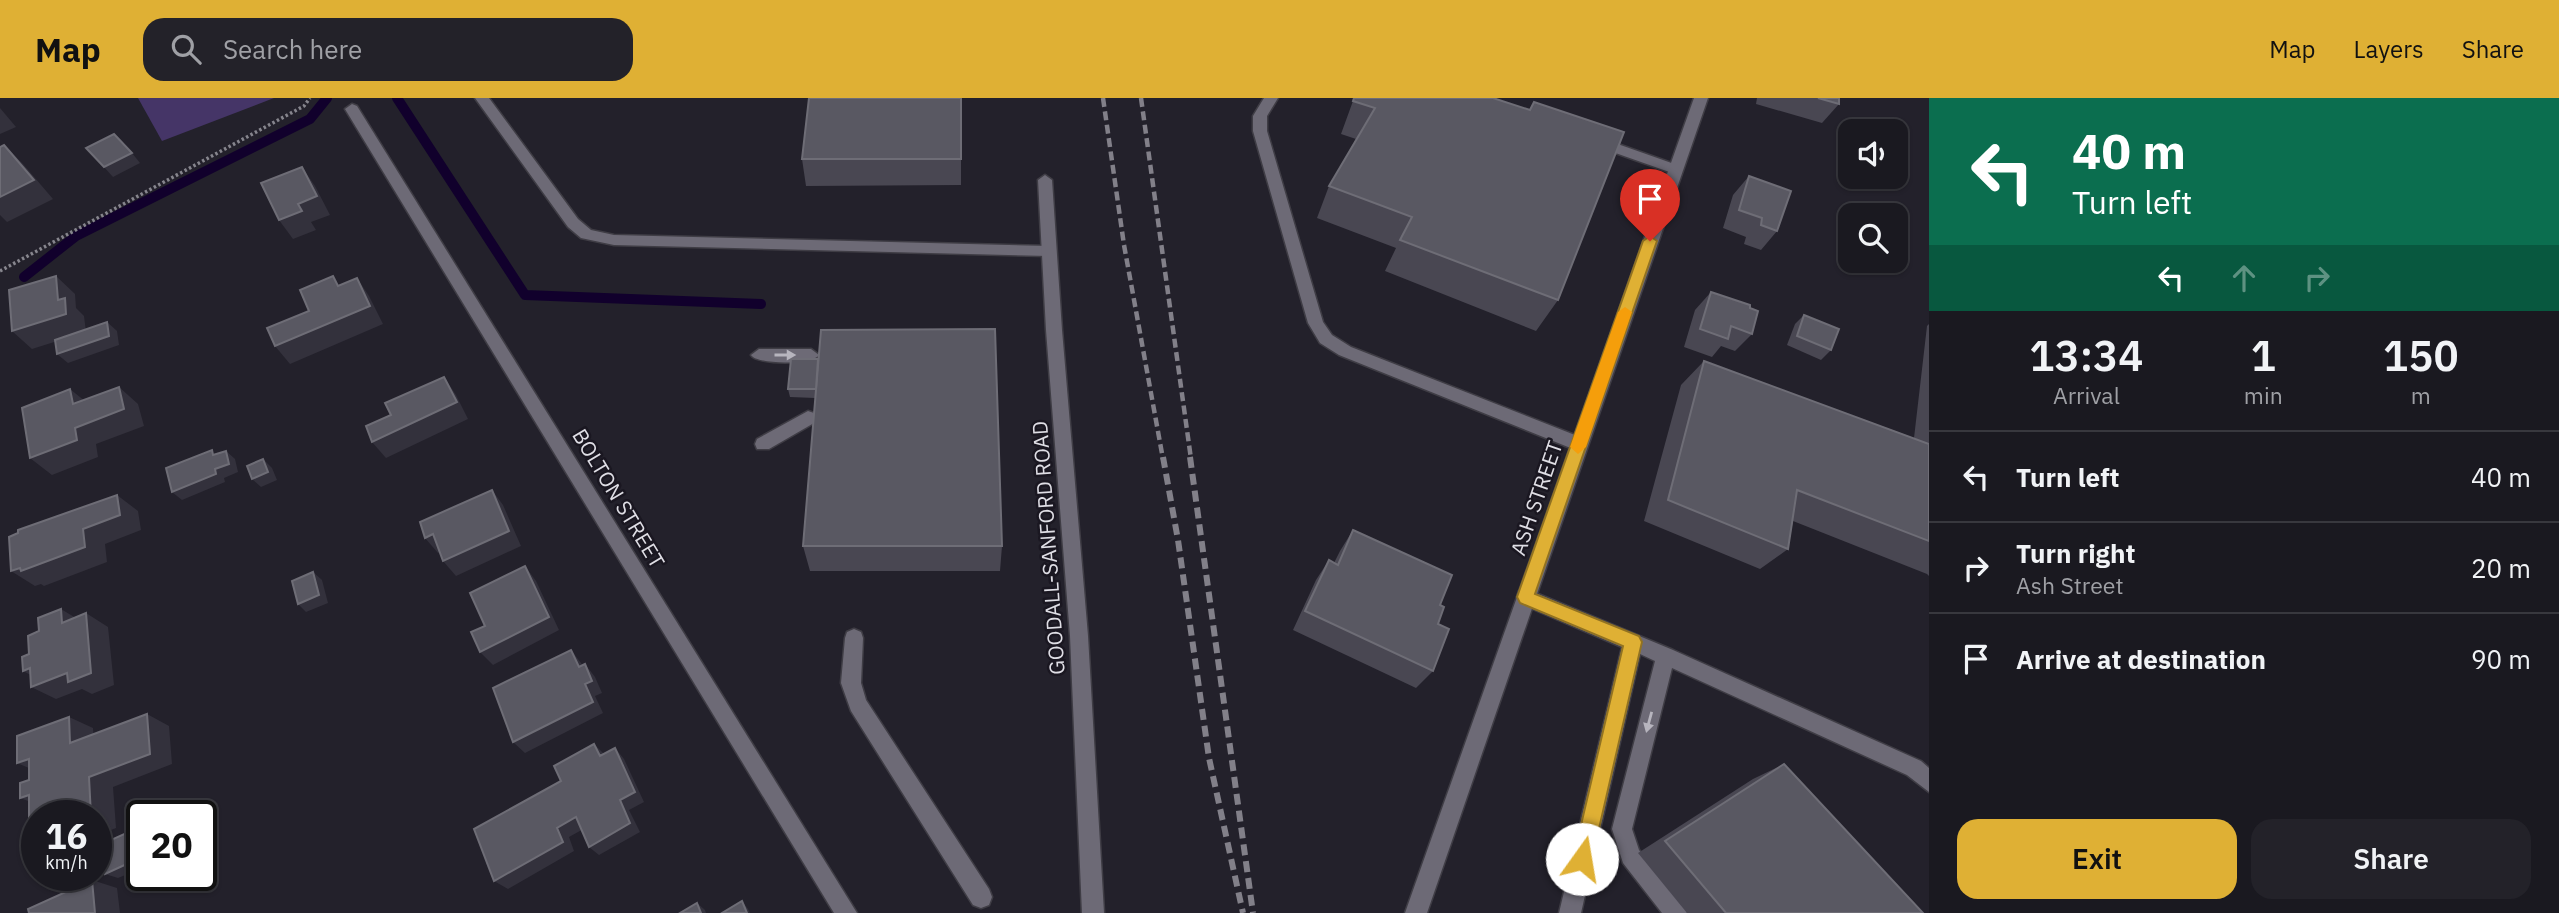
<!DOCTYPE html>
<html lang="en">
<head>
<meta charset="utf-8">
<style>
  :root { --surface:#1a1920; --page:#232229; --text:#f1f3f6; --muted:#9fa0a5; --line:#38383e; --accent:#dfb034 }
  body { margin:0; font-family:"IBM Plex Sans",sans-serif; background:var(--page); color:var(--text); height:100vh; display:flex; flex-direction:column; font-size:26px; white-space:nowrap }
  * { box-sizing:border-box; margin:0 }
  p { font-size:23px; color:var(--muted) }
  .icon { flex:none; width:38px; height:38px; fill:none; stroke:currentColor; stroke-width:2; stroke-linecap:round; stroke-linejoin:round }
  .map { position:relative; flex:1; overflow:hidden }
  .side { display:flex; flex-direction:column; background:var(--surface); width:630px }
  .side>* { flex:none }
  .top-card { background:#0b6e4f; color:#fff; overflow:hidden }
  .tools { position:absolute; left:1838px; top:21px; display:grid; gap:14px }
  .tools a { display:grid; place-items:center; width:70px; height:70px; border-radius:14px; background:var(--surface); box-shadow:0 2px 5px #0004,0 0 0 2px var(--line); font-size:35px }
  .speed { position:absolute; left:21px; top:702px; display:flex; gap:14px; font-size:35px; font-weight:700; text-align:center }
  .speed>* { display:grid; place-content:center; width:91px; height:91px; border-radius:50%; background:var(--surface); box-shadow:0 2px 5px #0004,0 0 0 2px var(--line); line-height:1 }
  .speed small { font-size:18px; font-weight:400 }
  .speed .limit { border:4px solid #111; border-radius:10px; background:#fff; color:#111 }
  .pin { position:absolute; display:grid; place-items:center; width:60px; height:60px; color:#fff; margin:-72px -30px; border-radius:50% 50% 50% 0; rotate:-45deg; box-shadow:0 0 7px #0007 }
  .pin .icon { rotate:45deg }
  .me { position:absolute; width:77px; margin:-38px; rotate:13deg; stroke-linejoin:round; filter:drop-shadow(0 0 5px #0008) }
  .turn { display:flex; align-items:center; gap:24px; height:147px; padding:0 28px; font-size:32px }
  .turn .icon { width:91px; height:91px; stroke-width:2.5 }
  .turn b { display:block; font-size:49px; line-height:60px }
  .lanes { display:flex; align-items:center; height:66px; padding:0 28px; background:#0003; justify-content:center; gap:35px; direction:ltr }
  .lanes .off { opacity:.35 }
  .eta { display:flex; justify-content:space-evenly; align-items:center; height:119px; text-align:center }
  .eta b { font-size:42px; font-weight:600; line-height:49px }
  .cta { display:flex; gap:14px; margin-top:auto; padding:14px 28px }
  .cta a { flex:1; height:80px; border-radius:21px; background:var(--accent); color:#111; font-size:28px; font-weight:600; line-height:80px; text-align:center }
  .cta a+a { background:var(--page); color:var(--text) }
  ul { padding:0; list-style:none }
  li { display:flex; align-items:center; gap:21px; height:91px; padding:0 28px; border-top:2px solid var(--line) }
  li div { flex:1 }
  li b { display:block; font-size:26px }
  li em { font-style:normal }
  header { display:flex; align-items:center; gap:42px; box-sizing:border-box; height:98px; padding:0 35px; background:var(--accent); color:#111 }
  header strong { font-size:33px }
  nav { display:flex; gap:38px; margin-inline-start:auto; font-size:24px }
  .search { width:490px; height:63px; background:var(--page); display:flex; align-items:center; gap:18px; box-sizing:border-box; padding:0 24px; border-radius:21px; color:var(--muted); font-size:26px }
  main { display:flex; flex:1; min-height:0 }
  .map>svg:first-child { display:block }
  .green { fill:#453567 }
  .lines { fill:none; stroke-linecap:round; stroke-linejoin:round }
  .stream { stroke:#11002c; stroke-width:10 }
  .lane-casing { stroke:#3f3d45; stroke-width:3 }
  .street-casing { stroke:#3f3d45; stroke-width:3 }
  .secondary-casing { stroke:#3f3d45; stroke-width:3 }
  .path { stroke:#86858d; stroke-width:3.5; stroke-dasharray:2.5 2.5; stroke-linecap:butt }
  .lane { fill:#6d6a76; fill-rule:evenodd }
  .street { fill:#6d6a76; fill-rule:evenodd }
  .secondary { fill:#6d6a76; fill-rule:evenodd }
  .rail-far1 { stroke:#828089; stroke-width:4.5; stroke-dasharray:9 4.5; stroke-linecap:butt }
  .rail { stroke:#828089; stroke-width:6; stroke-dasharray:11 6; stroke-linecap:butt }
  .wall { fill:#494752 }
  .shaded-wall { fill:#33313c }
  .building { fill:#595862; stroke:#6e6d76; stroke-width:2 }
  .oneway { fill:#b7b5be }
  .route { fill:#dfb034; stroke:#917222; stroke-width:2 }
  .slow { fill:#f59e0b }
  .labels { text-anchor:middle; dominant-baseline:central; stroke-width:5; stroke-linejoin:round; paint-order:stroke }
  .street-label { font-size:21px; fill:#dfdee5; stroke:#1a1721 }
</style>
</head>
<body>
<header>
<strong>Map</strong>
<div class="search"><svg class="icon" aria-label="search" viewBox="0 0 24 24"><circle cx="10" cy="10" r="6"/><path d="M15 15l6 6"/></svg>Search here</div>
<nav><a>Map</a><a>Layers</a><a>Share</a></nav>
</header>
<main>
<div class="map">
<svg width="1929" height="815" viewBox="0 0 1929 815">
  <rect width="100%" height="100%" fill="#23212b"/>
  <polygon class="green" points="138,0 274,0 162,43"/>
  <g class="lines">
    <g class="stream">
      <polyline points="397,0 525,197 761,206"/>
      <polyline points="24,179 76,138 310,21 327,0"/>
    </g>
    <defs>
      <g id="lane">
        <polygon points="475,0 489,0 578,121 591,132 614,137 1049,148 1056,153 1049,158 614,147 581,140 568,129"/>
        <polygon points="1264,0 1278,0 1267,18 1267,33 1323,224 1332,237 1351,249 1585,341 1587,346 1585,351 1573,351 1339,257 1320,245 1308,225 1253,33 1253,18"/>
        <polygon points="1595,38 1680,68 1682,71 1675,76 1590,46 1588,43"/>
        <path d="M759 251H811L819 257C813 267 757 267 751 257Z"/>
        <polygon points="808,313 814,315 816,320 814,325 769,351 757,351 755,346 757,341"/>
        <polygon points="1526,491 1673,552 1921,663 1929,670 1929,694 1907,677 1672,570 1632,731 1639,752 1684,807 1687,815 1662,815 1623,765 1612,731 1655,563 1640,556 1581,815 1559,815 1622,549 1519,505 1517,499 1519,493"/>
        <polygon points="854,531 861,534 863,540 861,585 866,602 989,791 992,799 989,807 981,810 973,807 851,613 841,585 845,540 847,534"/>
      </g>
      <g id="street">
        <polygon points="352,6 357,8 857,815 834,815 345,11"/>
        <polygon points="1045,77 1052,82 1062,232 1088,538 1104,815 1082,815 1070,538 1046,232 1038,82"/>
      </g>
      <polygon id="secondary" points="1694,0 1708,0 1427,815 1405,815"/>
    </defs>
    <use href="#lane" class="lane-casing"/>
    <use href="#street" class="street-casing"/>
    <use href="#secondary" class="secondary-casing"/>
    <polyline class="path" points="0,173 304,8 310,0"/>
    <use href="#lane" class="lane"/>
    <use href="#street" class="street"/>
    <use href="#secondary" class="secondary"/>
    <g class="rail-far1">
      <polyline points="1103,0 1124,147 1163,361"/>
      <polyline points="1141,0 1191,361"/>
    </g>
    <g class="rail">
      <polyline points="1163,359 1178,442 1209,660 1243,815"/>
      <polyline points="1190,359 1253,815"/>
    </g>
  </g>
  <g class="wall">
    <polygon points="961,0 961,87 806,88 802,61"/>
    <polygon points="1757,0 1839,0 1839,6 1822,25 1756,6"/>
    <polygon points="1353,3 1529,12 1534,4 1558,202 1536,233 1385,173 1396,150 1317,120 1329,88 1356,41 1341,36"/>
    <polygon points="1749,78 1777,133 1761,152 1744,146 1746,139 1723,130 1733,97"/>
    <polygon points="1711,194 1750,210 1752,236 1735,253 1721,248 1712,259 1684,249 1695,212"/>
    <polygon points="1804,217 1831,252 1821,262 1787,247 1795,226"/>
    <polygon points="1929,226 1929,478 1927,476 1793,423 1788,451 1760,471 1644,423 1681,287 1704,263 1914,340 1927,228"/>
    <polygon points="791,261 1002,448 1000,473 810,473 803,448 815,300 790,299 788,291"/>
    <polygon points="1353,432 1440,507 1433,573 1416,590 1293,532 1316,482 1329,462 1334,465 1340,453"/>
    <polygon points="1784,666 1923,815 1687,815 1638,755 1753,681"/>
  </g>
  <g class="shaded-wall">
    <polygon points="0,10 16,29 0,36"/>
    <polygon points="4,47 23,66 53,101 7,124 0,117 0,99"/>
    <polygon points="132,55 140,65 113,79 104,69"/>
    <polygon points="302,69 315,88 330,117 311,124 316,132 293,141 279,122 298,106"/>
    <polygon points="56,178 75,196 76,210 84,218 86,234 32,251 12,233 58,202"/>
    <polygon points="357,180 369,198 383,226 290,266 275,248"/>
    <polygon points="107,224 117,233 119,247 68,265 57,256"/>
    <polygon points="444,279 456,297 468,321 386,360 372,344"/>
    <polygon points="119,289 138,306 144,328 96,346 98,359 52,377 30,360 75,330"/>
    <polygon points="70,291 91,308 73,306"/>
    <polygon points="226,353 235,361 238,374 224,380 225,384 182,402 172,394 215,371"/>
    <polygon points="263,361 272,370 277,382 261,389 252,381"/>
    <polygon points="492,392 503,407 521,448 456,478 443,463"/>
    <polygon points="117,397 138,413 141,432 105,446 107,464 44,488 41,486 35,488 11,473 83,431"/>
    <polygon points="433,436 446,451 438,455 425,440"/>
    <polygon points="525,468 536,483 559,532 493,567 480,554"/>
    <polygon points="313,474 322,482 328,505 306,514 298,506"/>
    <polygon points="61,511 84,525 62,525"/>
    <polygon points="86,515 108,529 114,587 92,596 82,591 56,601 31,589 44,584 23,573"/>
    <polygon points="571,552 581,565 589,582 579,569"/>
    <polygon points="585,566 595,579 602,595 595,598 603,615 525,655 513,644 585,586"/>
    <polygon points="147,616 169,628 172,666 113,689 116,730 96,738 96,718 91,718 89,679"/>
    <polygon points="69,619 93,630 95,656 70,645"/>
    <polygon points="594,646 604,656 600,658"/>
    <polygon points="615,650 624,661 644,704 629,712 640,734 599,757 589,749 620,702"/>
    <polygon points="29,661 43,676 17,665"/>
    <polygon points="29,697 47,710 20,700"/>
    <polygon points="54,712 70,718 40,718"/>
    <polygon points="37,719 37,724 29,722"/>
    <polygon points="576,719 587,729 569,739 574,753 508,791 494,783 557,730"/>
    <polygon points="142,759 142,770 118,780 105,776"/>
    <polygon points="92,782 117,790 120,815 95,815"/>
    <polygon points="742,803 748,811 750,815 747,815"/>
    <polygon points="697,805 705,812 706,815 701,815"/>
  </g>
  <g class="building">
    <polygon points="809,0 961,0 961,61 802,61"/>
    <polygon points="1354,0 1493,0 1530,12 1534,4 1624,34 1558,202 1400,142 1412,119 1329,88 1375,10 1353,3"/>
    <polygon points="1818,0 1839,0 1839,6"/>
    <polygon points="114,36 132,55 104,69 86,50"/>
    <polygon points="4,47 34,82 0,99 0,49"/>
    <polygon points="302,69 317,98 298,106 302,113 279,122 261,85"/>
    <polygon points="1749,78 1791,93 1777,133 1761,127 1762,120 1739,112"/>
    <polygon points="56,178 58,202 65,200 66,216 12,233 9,192"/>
    <polygon points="333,178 338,188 357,180 370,208 275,248 267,230 309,213 300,192"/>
    <polygon points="1711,194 1750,207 1750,210 1758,213 1752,236 1731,228 1728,241 1700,231"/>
    <polygon points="1804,217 1839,231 1831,252 1797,238"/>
    <polygon points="107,224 109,238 57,256 55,242"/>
    <polygon points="995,231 1002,448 803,448 821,232"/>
    <polygon points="791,261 818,261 816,291 788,291"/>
    <polygon points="1704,263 1929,346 1929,443 1797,392 1788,451 1668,402"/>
    <polygon points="444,279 457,304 372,344 366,328 391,317 385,305"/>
    <polygon points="119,289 124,311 75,330 77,342 30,360 22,310 70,291 73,306"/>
    <polygon points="212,352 213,357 226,353 229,366 215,371 216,376 172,394 166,370"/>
    <polygon points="263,361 268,374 252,381 247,368"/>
    <polygon points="492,392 509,433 443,463 433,436 425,440 420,424"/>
    <polygon points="117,397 120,417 83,431 85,449 21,473 20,470 11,473 9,439 18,435 18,432"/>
    <polygon points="1353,432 1452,477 1440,507 1444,509 1438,526 1449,531 1433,573 1305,513 1329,462 1338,467"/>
    <polygon points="525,468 549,519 480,554 471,534 485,528 470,495"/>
    <polygon points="313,474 319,497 298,506 292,483"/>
    <polygon points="61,511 62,525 86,515 91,575 68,584 67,575 31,589 30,570 23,573 22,559 29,556 28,538 39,533 38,520"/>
    <polygon points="571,552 579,569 585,566 592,583 585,586 593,604 513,644 493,590"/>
    <polygon points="147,616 150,656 89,679 91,718 54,718 54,712 40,718 37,718 37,719 29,722 29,697 20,700 20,685 29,682 29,661 17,665 17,638 69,619 70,645"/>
    <polygon points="594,646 600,658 615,650 635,694 620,702 630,725 589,749 576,719 557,730 563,744 494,783 474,731 561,683 554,668"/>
    <polygon points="1784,666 1923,815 1726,815 1665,743"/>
    <polygon points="142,728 142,759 105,776 102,746"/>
    <polygon points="92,782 95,815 29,815 28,811"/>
    <polygon points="742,803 747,815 722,815"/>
    <polygon points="697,805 701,815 680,815"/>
  </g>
  <defs><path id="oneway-solid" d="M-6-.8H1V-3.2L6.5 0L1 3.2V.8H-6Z" transform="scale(1.75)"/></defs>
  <g class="oneway">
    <use href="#oneway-solid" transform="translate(785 257)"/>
    <use href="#oneway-solid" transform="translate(1649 624) rotate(105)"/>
  </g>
  <polygon class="route" points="1650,138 1657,143 1535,496 1639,538 1642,544 1592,761 1589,768 1582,770 1576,768 1573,761 1623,548 1520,505 1517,499 1643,143"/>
  <polygon class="slow" points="1625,209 1632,214 1586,349 1578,356 1570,349 1618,214"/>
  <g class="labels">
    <g class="street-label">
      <text transform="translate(619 400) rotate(59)">BOLTON STREET</text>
      <text transform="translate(1536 400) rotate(-71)">ASH STREET</text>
      <text transform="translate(1048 450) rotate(-94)">GOODALL-SANFORD ROAD</text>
    </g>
  </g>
</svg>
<div class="tools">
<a><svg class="icon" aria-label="sound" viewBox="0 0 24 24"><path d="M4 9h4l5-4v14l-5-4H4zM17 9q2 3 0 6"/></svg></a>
<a><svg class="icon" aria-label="search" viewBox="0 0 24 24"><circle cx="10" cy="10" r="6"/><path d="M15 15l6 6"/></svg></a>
</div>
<div class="speed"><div>16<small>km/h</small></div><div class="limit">20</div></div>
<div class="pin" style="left:1650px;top:143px;background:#d93025"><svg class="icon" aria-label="arrive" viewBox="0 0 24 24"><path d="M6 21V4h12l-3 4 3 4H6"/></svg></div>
<svg class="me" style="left:1582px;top:761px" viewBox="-20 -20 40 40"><circle r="19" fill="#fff"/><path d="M0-13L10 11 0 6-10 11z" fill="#dfb034"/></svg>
</div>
<section class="side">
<div class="top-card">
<div class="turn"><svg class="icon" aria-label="left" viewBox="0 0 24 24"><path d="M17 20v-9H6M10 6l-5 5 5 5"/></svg><div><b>40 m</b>Turn left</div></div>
<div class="lanes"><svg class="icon" aria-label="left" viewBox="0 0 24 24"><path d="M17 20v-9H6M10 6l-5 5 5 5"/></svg><svg class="icon off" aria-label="ahead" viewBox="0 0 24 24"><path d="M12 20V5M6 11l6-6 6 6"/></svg><svg class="icon off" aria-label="right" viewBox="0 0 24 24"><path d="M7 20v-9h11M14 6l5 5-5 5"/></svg></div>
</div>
<div class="eta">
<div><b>13:34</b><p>Arrival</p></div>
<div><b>1</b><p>min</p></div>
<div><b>150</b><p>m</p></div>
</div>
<ul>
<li><svg class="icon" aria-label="left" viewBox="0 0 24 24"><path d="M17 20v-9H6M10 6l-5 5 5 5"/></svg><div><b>Turn left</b></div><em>40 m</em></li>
<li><svg class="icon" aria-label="right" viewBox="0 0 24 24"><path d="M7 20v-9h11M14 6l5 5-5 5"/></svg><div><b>Turn right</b><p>Ash Street</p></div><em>20 m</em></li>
<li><svg class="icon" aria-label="arrive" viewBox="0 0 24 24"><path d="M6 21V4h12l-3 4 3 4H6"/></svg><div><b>Arrive at destination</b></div><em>90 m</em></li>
</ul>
<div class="cta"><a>Exit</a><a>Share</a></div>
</section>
</main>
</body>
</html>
